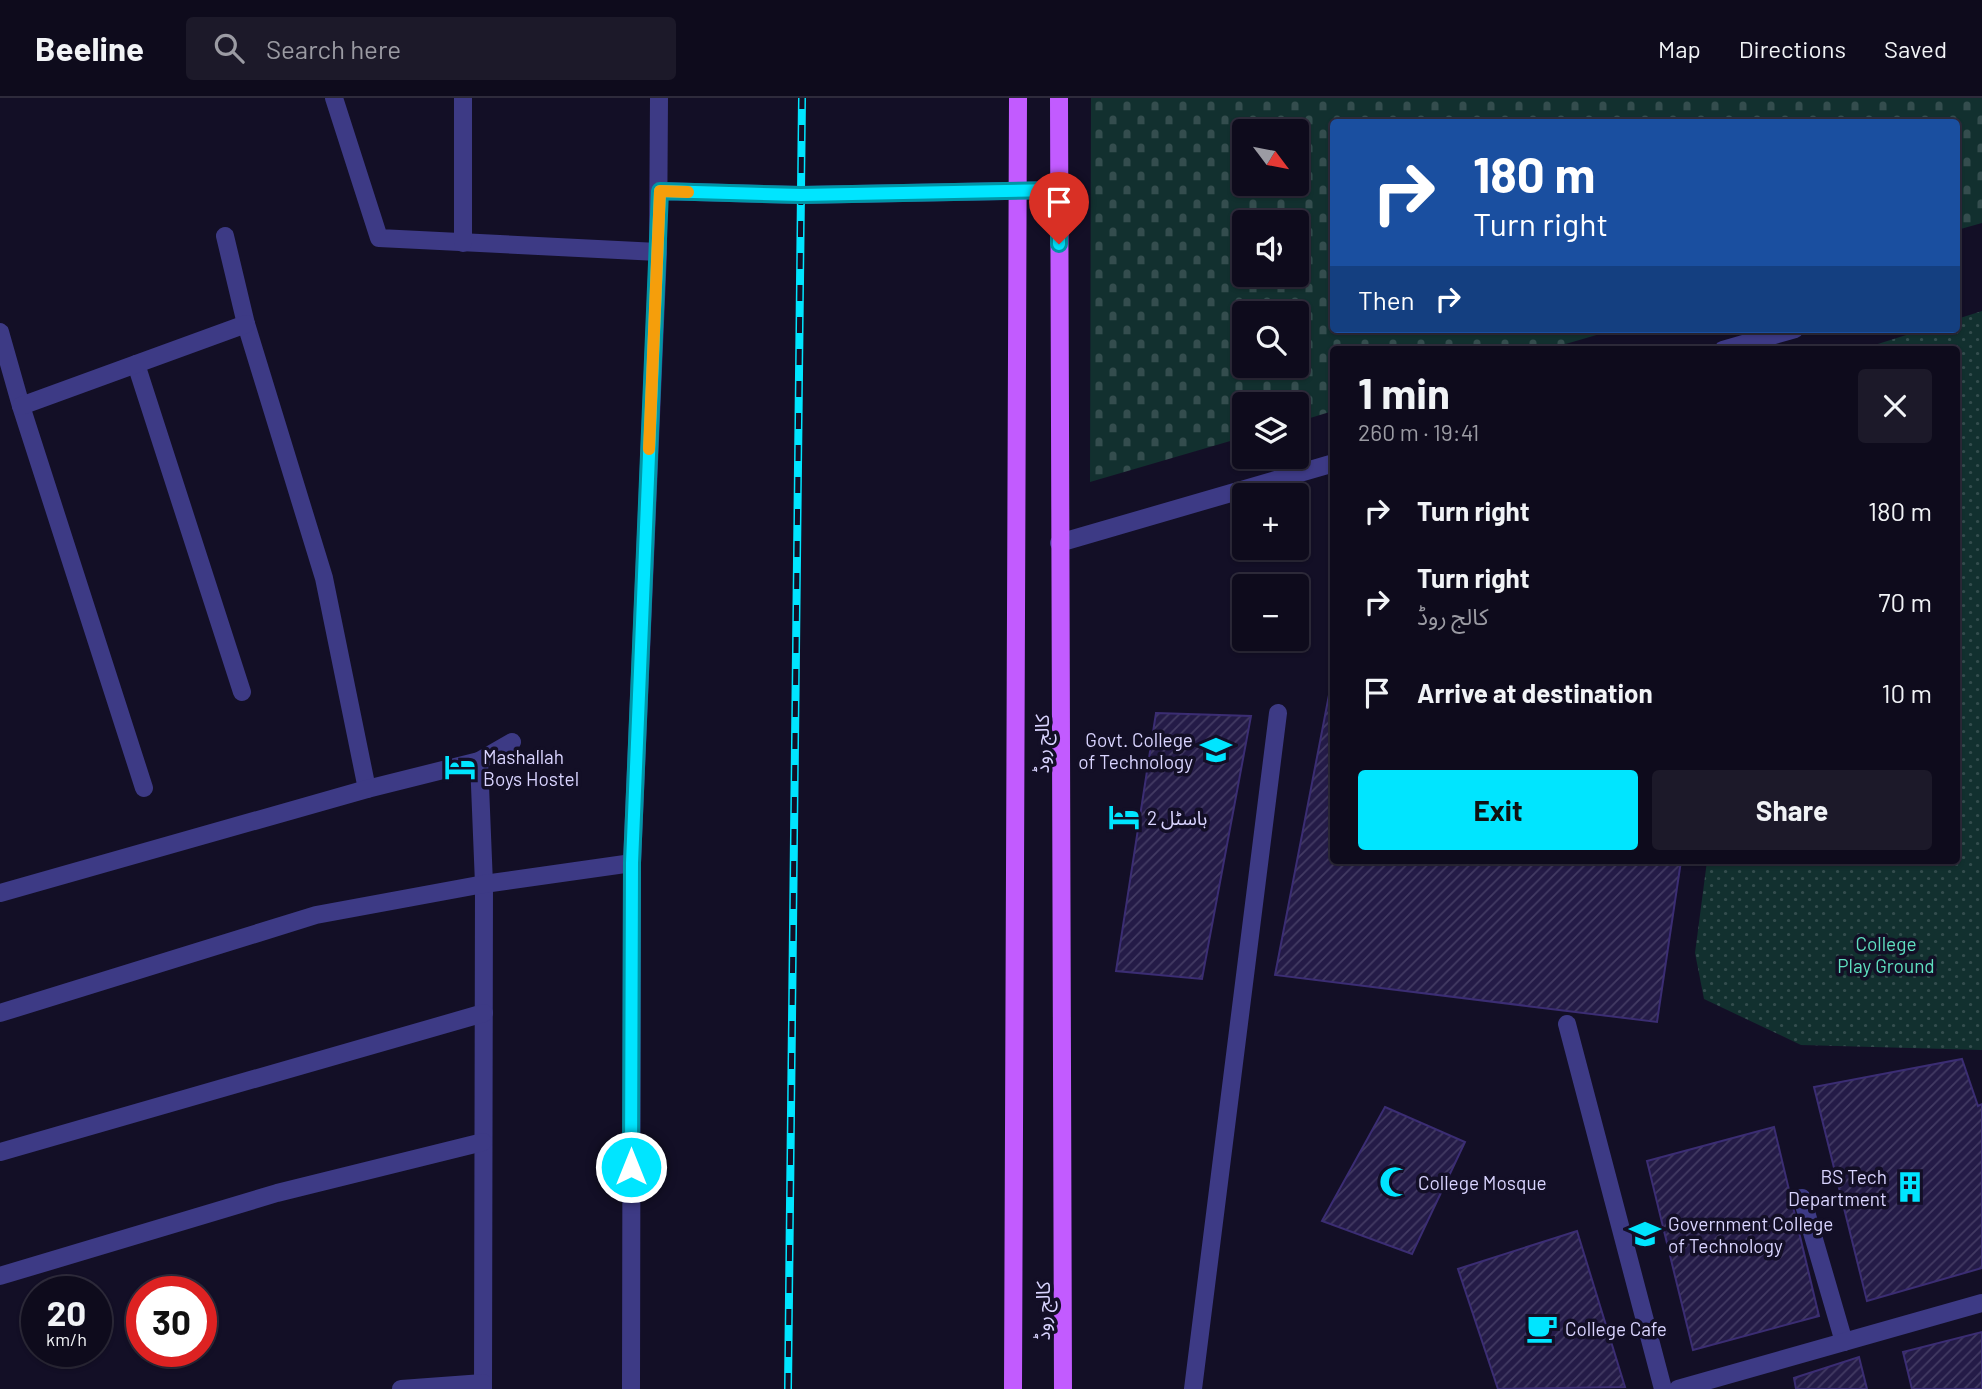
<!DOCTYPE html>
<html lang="en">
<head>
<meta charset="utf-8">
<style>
  :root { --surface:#0e0b1c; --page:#1c1929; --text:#f1f3f6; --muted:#9b9ba3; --line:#2e2b3b; --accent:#00e5ff }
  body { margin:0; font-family:Barlow,"Noto Sans Arabic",sans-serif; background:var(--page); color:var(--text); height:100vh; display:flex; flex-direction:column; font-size:26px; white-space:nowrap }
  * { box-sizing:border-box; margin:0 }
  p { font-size:23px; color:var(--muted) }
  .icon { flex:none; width:38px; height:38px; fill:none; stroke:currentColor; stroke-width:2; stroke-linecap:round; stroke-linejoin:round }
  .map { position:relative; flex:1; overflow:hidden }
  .panel { position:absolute; left:1330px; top:248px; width:630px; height:518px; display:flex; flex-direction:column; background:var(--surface); border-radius:7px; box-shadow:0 2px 5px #0004,0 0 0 2px var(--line) }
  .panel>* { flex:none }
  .banner { position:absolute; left:1330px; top:21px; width:630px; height:214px; border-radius:7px; box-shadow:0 2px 5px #0004,0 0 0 2px var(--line); background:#1a4fa0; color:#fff; overflow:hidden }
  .needle { width:46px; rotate:122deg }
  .tools { position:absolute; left:1232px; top:21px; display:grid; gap:14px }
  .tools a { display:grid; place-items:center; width:77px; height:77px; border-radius:7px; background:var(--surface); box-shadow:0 2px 5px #0004,0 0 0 2px var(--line); font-size:35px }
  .speed { position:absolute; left:21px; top:1178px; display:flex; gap:14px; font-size:35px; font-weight:700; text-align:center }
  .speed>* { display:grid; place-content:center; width:91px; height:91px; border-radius:50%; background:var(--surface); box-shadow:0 2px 5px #0004,0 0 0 2px var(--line); line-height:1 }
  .speed small { font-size:18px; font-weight:400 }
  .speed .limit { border:10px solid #d22; background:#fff; color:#111 }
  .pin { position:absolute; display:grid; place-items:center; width:60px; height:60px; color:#fff; margin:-72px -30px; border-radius:50% 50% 50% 0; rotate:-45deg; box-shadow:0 0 7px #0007 }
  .pin .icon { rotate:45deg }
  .me { position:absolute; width:77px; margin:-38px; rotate:0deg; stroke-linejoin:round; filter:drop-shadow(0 0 5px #0008) }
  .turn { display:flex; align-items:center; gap:24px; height:147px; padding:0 28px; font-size:32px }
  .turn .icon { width:91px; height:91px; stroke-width:2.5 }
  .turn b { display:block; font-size:49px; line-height:60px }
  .then { display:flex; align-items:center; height:66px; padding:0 28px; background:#0003; gap:14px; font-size:26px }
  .round { display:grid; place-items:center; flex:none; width:74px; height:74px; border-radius:7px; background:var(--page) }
  .headline { display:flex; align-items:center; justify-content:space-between; height:119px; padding:0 28px }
  h1 { font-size:42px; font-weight:700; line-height:52px }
  .action { display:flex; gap:14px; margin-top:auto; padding:14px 28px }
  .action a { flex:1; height:80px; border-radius:7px; background:var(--accent); color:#111; font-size:28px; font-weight:700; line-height:80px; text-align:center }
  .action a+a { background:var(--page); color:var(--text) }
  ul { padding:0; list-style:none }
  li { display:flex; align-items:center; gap:21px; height:91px; padding:0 28px }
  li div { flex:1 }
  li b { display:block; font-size:26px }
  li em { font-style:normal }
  header { display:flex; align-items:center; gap:42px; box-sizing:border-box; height:98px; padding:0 35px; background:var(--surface); border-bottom:2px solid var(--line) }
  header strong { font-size:33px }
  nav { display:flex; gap:38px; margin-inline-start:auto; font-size:24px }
  .search { width:490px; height:63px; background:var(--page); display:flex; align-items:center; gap:18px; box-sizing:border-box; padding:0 24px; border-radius:7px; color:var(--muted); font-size:26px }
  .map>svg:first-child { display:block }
  .grass { fill:url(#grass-dots) }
  .cemetery { fill:url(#cemetery-stones); fill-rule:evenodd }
  .building { fill:url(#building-hatch); stroke:#3b2d73; stroke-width:2 }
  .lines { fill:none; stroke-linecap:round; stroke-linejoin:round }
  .minor { stroke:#3d3a85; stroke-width:18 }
  .major { stroke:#c25bff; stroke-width:18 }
  .rail-casing { stroke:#00e5ff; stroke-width:8 }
  .rail { stroke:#130f26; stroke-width:5; stroke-dasharray:16; stroke-linecap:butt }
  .route-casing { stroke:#0095a6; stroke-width:18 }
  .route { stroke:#00e5ff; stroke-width:12 }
  .slow { stroke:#f59e0b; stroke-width:12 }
  .labels { text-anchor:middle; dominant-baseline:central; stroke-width:7; stroke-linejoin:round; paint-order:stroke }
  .poi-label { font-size:19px; fill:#d9d4ff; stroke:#130f26; text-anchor:start }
  .street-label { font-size:19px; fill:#d9d4ff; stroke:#130f26 }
  .park-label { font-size:19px; fill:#5fe0c0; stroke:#130f26 }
</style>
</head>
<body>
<header>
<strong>Beeline</strong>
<div class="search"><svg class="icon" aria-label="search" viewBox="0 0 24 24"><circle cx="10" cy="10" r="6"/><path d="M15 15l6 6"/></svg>Search here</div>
<nav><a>Map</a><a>Directions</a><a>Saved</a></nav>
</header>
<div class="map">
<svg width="1982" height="1291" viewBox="0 0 1982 1291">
  <defs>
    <pattern id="grass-dots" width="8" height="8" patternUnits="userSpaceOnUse" patternTransform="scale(1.75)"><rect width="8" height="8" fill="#12302f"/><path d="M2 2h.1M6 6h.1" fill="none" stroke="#344d4e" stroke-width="1.8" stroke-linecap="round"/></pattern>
    <pattern id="cemetery-stones" width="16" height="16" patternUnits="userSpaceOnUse" patternTransform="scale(1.75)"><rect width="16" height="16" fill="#12302f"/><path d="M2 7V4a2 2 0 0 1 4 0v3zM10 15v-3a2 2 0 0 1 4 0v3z" fill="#344d4e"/></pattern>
    <pattern id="building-hatch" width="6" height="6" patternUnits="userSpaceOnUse" patternTransform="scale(1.75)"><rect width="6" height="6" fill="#241b47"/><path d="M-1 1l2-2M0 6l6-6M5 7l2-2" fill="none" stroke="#433b63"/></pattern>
  </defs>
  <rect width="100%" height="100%" fill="#130f26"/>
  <polygon class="grass" points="1982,213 1982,952 1801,947 1704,901 1695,855 1707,763 1956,763 1956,252 1859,252 1925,231 1956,231 1957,221"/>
  <path class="cemetery" d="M1091 0H1982V125L1957 132 1956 24H1334V231H1617L1545 252H1334L1333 313 1297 324V306H1244V339L1090 384ZM1244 33H1297V86H1244ZM1244 124H1297V177H1244ZM1297 215V268H1244V215Z"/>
  <g class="building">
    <polygon points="1334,571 1334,763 1681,763 1657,924 1275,877"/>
    <polygon points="1156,615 1251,618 1202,881 1116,873"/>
    <polygon points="1962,961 1978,1008 1982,1006 1982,1170 1867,1203 1814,989"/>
    <polygon points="1385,1009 1465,1044 1412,1156 1322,1123"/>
    <polygon points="1774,1029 1819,1218 1693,1252 1647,1063"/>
    <polygon points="1577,1133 1625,1289 1498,1291 1458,1171"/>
    <polygon points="1982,1234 1982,1291 1912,1291 1903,1254"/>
    <polygon points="1859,1259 1867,1291 1796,1291 1794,1280"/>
  </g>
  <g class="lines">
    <g class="minor">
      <polyline points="334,0 379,140 658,154"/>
      <polyline points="660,93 801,97 1059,92"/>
      <polyline points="225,138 246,226 324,480 367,691"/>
      <polyline points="463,145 463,0"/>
      <polyline points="0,234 21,308 144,690"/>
      <polyline points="1723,252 1795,231"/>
      <polyline points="136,266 242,594"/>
      <polyline points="21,308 246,226"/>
      <polyline points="1059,445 1334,365"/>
      <polyline points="479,663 484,786 483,1291"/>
      <polyline points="0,795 367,691 479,663 512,644"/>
      <polyline points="0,915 316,817 484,786 632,765"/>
      <polyline points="1567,926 1663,1291"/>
      <polyline points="0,1054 484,915"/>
      <polyline points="1802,1100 1844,1244"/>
      <polyline points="0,1178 277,1095 483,1044"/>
      <polyline points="401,1291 483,1285"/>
      <polyline points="631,1291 632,765 658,154 659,0"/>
      <polyline points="1193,1291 1278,615"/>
      <polyline points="1678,1291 1982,1205"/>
    </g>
    <g class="major">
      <polyline points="1059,0 1063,1291"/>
      <polyline points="1013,1291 1018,0"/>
    </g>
    <defs>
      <polyline id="rail" points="788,1291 802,0"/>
    </defs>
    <use href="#rail" class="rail-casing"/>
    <use href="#rail" class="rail"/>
  </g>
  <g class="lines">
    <defs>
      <polyline id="route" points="631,1069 632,765 660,93 801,97 1059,92 1059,146"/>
    </defs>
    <use href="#route" class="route-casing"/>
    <use href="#route" class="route"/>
    <polyline class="slow" points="649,351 660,93 688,94"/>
  </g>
  <defs>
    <symbol id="university-bare" viewBox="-9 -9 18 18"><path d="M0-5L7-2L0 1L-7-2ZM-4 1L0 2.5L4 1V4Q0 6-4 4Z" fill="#00e5ff" stroke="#130f26" stroke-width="2.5" paint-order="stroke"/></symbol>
    <symbol id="hotel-bare" viewBox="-9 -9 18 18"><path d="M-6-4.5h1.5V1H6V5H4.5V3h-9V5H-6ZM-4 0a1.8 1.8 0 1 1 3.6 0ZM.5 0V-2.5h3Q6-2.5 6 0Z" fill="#00e5ff" stroke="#130f26" stroke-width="2.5" paint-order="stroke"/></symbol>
    <symbol id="mosque-bare" viewBox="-9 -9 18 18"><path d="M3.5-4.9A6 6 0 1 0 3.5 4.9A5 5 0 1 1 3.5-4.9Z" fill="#00e5ff" stroke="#130f26" stroke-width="2.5" paint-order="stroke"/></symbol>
    <symbol id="building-bare" viewBox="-9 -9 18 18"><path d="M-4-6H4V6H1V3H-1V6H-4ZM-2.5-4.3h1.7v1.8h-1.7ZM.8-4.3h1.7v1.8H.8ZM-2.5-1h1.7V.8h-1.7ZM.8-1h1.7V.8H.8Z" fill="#00e5ff" stroke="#130f26" stroke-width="2.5" paint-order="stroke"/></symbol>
    <symbol id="cafe-bare" viewBox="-9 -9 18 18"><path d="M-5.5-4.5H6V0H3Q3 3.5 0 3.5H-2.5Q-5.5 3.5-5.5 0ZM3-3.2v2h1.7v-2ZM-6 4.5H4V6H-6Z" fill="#00e5ff" stroke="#130f26" stroke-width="2.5" paint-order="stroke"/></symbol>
  </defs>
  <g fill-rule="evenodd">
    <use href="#university-bare" x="1194" y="630" width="44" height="44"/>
    <use href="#hotel-bare" x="438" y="647" width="44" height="44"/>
    <use href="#hotel-bare" x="1102" y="697" width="44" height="44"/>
    <use href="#mosque-bare" x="1373" y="1062" width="44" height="44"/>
    <use href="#building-bare" x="1888" y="1067" width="44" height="44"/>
    <use href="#university-bare" x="1623" y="1114" width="44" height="44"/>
    <use href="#cafe-bare" x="1520" y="1208" width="44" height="44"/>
  </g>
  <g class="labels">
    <g class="poi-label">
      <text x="1193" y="641" text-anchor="end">Govt. College<tspan x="1193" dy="22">of Technology</tspan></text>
      <text x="483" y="658">Mashallah<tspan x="483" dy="22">Boys Hostel</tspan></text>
      <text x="1147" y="719">ہاسٹل 2</text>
      <text x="1887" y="1078" text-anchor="end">BS Tech<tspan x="1887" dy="22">Department</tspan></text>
      <text x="1418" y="1084">College Mosque</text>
      <text x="1668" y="1125">Government College<tspan x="1668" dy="22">of Technology</tspan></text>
      <text x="1565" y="1230">College Cafe</text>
    </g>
    <g class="street-label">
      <text transform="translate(1041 646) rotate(-90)">کالج روڈ</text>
      <text transform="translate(1042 1213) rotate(-90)">کالج روڈ</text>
    </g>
    <g class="park-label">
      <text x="1886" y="845">College<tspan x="1886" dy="22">Play Ground</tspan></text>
    </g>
  </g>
</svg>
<div class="tools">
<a><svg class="needle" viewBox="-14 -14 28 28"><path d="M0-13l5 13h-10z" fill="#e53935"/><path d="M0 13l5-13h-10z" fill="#9b9ba3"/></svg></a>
<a><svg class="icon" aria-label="sound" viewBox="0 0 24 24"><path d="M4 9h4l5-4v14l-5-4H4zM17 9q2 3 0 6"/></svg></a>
<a><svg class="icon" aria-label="search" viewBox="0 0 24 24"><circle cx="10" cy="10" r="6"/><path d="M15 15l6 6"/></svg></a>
<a><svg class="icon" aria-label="layers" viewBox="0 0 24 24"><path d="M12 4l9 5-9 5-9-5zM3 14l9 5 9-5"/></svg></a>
<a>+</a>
<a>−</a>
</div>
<div class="speed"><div>20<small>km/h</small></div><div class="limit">30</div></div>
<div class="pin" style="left:1059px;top:146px;background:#d93025"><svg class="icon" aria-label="arrive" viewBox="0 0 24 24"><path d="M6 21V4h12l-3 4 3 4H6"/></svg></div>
<svg class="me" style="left:631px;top:1069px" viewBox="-20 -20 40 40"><circle r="17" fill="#00e5ff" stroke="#fff" stroke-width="3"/><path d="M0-11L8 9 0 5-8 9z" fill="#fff"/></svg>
<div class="banner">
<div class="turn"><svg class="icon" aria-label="right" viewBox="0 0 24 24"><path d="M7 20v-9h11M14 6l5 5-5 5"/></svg><div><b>180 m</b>Turn right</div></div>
<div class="then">Then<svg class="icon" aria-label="right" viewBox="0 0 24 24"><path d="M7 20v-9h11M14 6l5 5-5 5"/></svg></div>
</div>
<section class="panel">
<div class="headline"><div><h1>1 min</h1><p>260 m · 19:41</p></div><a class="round"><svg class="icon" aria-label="close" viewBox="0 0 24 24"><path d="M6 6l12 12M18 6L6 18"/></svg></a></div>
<ul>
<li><svg class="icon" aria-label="right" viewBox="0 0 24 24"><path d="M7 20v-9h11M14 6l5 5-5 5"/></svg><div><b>Turn right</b></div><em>180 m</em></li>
<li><svg class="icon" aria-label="right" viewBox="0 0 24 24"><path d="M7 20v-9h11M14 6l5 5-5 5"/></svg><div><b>Turn right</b><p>کالج روڈ</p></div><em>70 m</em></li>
<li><svg class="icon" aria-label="arrive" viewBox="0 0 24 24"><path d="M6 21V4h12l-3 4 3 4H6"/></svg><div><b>Arrive at destination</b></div><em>10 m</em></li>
</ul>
<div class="action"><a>Exit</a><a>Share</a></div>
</section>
</div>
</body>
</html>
